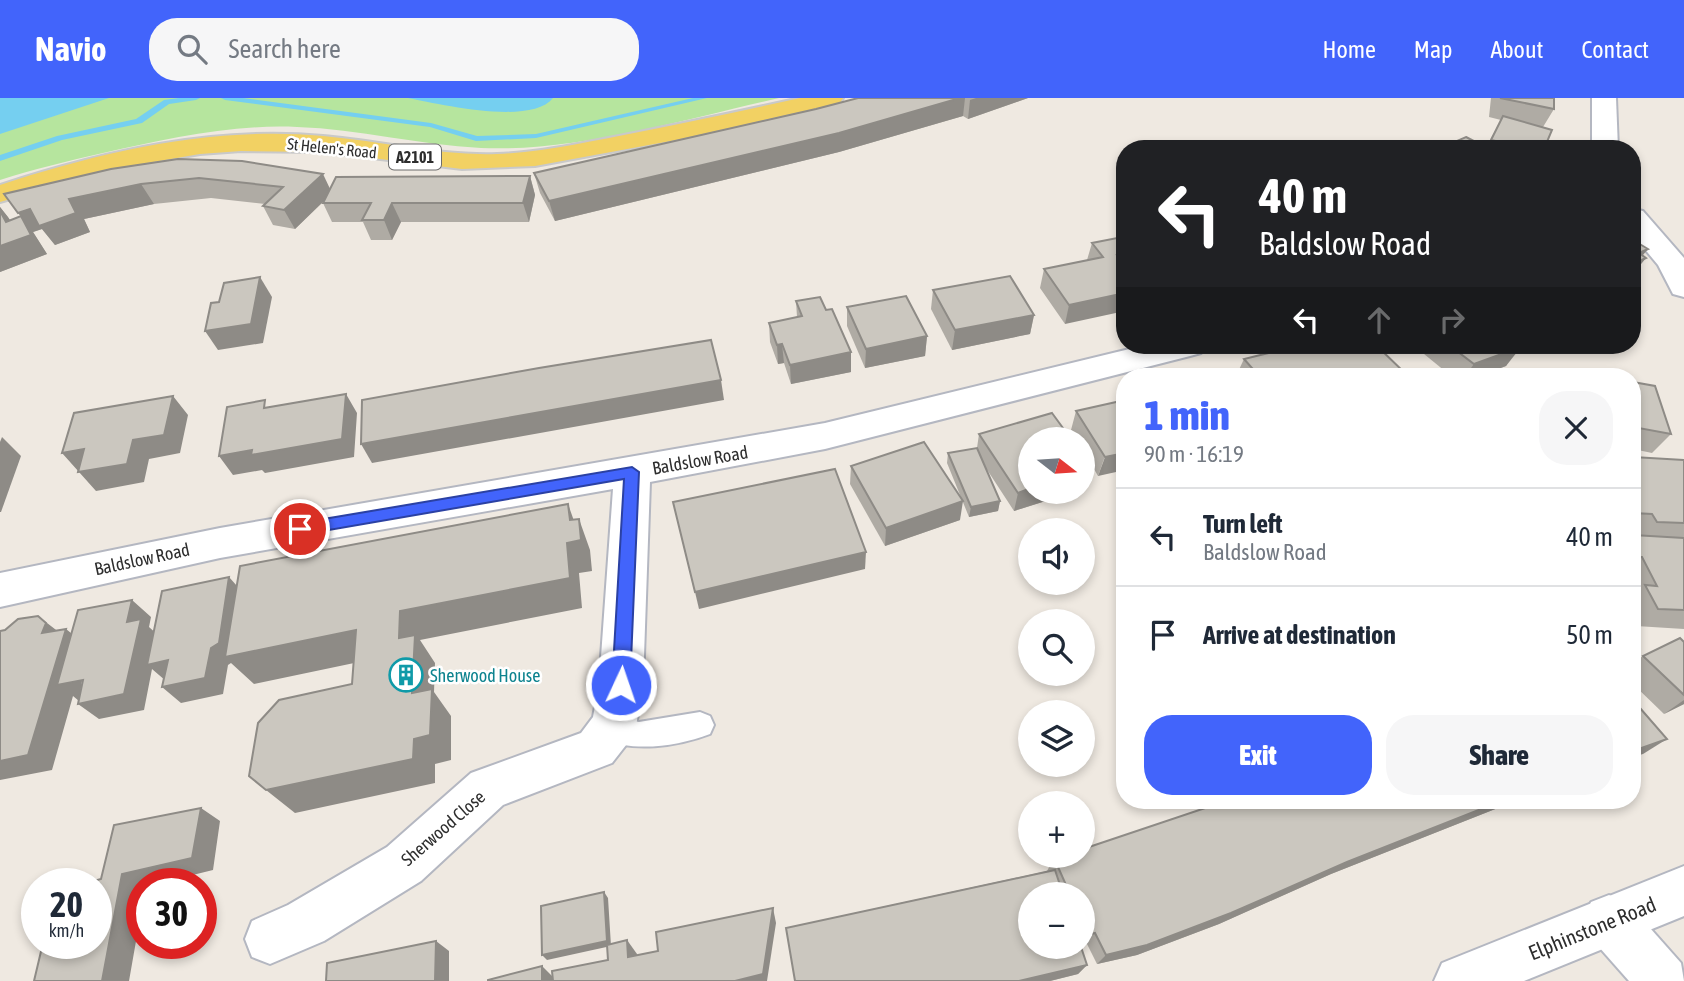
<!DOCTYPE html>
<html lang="en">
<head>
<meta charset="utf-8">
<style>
  :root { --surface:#fff; --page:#f6f6f7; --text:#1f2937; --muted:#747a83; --line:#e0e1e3; --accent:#4264fb }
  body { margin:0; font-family:"Asap Condensed",sans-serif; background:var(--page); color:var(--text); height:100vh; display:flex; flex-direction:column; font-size:26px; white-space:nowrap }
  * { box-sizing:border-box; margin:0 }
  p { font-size:23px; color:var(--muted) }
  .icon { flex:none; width:38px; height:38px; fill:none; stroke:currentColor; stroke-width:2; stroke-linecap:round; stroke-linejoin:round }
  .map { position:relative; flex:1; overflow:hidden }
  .details { position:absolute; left:1116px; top:270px; width:525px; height:441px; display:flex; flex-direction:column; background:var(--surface); border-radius:28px; box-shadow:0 4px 10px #0003 }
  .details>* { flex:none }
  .banner { position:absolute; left:1116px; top:42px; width:525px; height:214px; border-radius:28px; box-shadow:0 4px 10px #0003; background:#202124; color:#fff; overflow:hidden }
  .needle { width:46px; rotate:107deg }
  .tools { position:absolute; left:1018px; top:329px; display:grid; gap:14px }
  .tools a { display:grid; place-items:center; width:77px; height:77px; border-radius:50%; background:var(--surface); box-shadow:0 4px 10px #0003; font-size:35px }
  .speed { position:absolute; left:21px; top:770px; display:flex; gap:14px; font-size:35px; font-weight:700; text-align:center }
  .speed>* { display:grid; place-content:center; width:91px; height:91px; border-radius:50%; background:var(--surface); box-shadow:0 4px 10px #0003; line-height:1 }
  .speed small { font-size:18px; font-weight:400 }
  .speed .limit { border:10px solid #d22; background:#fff; color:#111 }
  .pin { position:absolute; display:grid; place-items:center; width:60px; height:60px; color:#fff; margin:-30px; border:4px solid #fff; border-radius:50%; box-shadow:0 2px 7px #0007 }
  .me { position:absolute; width:77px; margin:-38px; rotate:3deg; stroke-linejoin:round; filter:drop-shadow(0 0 5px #0008) }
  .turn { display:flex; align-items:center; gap:24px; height:147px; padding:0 28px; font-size:32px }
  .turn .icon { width:91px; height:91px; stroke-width:2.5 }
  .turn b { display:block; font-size:49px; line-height:60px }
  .lanes { display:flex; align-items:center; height:66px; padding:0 28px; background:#0003; justify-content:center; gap:35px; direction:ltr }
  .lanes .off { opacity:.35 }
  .round { display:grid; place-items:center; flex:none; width:74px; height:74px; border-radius:28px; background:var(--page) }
  .overview { display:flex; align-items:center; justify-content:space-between; height:119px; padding:0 28px }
  h1 { font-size:42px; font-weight:800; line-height:52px; color:var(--accent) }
  .button { display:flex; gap:14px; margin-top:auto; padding:14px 28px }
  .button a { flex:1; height:80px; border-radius:28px; background:var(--accent); color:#fff; font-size:28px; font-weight:800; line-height:80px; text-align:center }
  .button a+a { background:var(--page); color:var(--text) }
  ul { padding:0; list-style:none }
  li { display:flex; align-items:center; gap:21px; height:98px; padding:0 28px; border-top:2px solid var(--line) }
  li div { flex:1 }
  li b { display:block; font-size:26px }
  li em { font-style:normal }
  header { display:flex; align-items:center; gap:42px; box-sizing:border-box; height:98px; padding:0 35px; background:var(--accent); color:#fff }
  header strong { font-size:33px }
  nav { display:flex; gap:38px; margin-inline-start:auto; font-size:24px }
  .search { width:490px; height:63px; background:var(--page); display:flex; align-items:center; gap:18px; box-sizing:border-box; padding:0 24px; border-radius:28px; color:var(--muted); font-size:26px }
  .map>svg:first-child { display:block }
  .green { fill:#b6e59e }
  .water { fill:#75cff0 }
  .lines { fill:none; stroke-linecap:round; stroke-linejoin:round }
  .stream { fill:#75cff0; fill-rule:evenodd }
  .lane-casing { stroke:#b4b7c1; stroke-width:4 }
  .street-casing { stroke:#b4b7c1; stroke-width:4 }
  .secondary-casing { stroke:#b4b7c1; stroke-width:4 }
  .primary-casing { stroke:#c9c9c9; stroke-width:4 }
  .lane { fill:#fff; fill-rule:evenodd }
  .street { fill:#fff; fill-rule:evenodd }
  .secondary { fill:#fff; fill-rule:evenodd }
  .primary { fill:#f2d163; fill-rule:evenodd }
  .wall { fill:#afaba4 }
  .shaded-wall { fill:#8e8b86 }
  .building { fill:#cbc7bf; stroke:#8e8b86; stroke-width:2 }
  .route { fill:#4264fb; stroke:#2b41a3; stroke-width:2 }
  .labels { text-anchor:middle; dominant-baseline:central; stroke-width:5; stroke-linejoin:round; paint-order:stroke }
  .far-street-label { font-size:16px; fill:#2e2e2e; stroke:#fff }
  .shield { fill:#fff; stroke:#6d6d6d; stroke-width:2 }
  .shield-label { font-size:16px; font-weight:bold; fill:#2e2e2e }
  .street-label { font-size:18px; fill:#2e2e2e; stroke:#fff }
  .culture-label { font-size:18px; fill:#0d838f; stroke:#fff; text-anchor:start }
  .near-street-label { font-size:21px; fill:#2e2e2e; stroke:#fff }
</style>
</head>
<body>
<header>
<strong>Navio</strong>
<div class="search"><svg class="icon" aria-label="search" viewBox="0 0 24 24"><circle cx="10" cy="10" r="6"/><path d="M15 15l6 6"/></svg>Search here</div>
<nav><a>Home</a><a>Map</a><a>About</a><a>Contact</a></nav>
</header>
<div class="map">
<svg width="1684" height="883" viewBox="0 0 1684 883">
  <rect width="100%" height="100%" fill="#efe9e1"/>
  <path class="green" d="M0 0H779C685 21 579 54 481 50 419 47 359 31 297 29 232 26 166 41 103 55 68 63 34 71 0 82Z"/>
  <g class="water">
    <polygon points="0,0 109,0 0,36"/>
    <path d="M408 0H553C531 28 439 6 408 0Z"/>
  </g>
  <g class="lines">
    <g class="stream">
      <polygon points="179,0 200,0 196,2 169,6 142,25 62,42 0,63 0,57 57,38 136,21 164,2"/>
      <polygon points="221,0 243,0 431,25 477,38 536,36 693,0 707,0 536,40 476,43 430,29 225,2"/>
    </g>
    <defs>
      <path id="lane" d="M700 614 710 618 714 627 710 636C676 649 634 654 600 641L596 632 600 623 610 619 639 624Z"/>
      <g id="street">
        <polygon points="1592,0 1616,0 1618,51 1592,51"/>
        <polygon points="1633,111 1643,113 1684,160 1684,199 1673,196 1658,167 1633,137"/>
        <polygon points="1146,247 1206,247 1201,255 1190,258 825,351 650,384 643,587 636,628 630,642 612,665 503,707 421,783 324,843 270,866 252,859 245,841 252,823 288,807 387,749 471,675 581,635 593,619 599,587 613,391 220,460 0,509 0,475 220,430 825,325"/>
        <polygon points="1609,797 1627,804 1681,865 1684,883 1629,883 1591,840 1584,822 1591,804"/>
      </g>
      <polygon id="secondary" points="1684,768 1684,818 1524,883 1434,883 1442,865"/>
      <path id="primary" d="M800 0H843L840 5 676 42 535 68 462 71 323 54 241 53 200 56 118 70 0 104V87C104 53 213 28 323 38 381 43 439 58 497 56 545 54 592 43 639 34 693 23 746 12 800 0Z"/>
    </defs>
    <use href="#lane" class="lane-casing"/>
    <use href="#street" class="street-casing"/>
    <use href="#secondary" class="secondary-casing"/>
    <use href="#primary" class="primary-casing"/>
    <use href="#lane" class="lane"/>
    <use href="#street" class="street"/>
    <use href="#secondary" class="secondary"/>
    <use href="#primary" class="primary"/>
  </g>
  <g class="wall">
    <polygon points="858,0 1028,0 968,21 963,18 839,54 555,123 540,95 534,75 816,11"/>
    <polygon points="1491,0 1554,0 1554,11 1543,29 1544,51 1421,51 1486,49 1501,22 1489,19"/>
    <polygon points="111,71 330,91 530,78 535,97 529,124 401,124 392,142 371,142 363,124 332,124 323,105 323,104 295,131 273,127 263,108 265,106 211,100 154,106 84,121 90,134 55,147 42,131 33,134 47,156 0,174 0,109 10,122 20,119"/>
    <polygon points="1092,145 1125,149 1065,226 1040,190 1044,171 1087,162"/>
    <polygon points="933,192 1034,217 1030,236 952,252 931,211"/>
    <polygon points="796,203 851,274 791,286 784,265 778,266 770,244 769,225 797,219"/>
    <polygon points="847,209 927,238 925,258 865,270 847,228"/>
    <polygon points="1413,247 1518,247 1506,268 1479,278 1451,278"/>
    <polygon points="1244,261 1408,278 1236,278"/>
    <polygon points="1633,284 1671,336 1652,355 1633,351"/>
    <polygon points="1125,302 1098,378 1083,352 1083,341 1077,341 1071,332 1076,313"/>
    <polygon points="979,336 1031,394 1074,394 1014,413 984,367 1000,403 998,413 969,419 947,365 948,355 977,350"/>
    <polygon points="1633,359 1684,362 1684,531 1636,528 1633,522 1633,437 1634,437 1633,434"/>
    <polygon points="851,368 960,422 885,448 850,386"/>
    <polygon points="1684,544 1684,606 1664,616 1633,586 1633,565 1643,558"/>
    <polygon points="1229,702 1518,702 1331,776 1219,826 1137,857 1097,866 1087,846 1083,846 1083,796 1031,796 1031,849 1081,849 1087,867 1078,876 1050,883 795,883 786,830 1047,773 1054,760 1062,758 1083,758 1083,751"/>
  </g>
  <g class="shaded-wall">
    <polygon points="960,0 965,0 963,18 839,54 555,123 549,103"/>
    <polygon points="976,0 1028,0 968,21 970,2"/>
    <polygon points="323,76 332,95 295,131 284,112"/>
    <polygon points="530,78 535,97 529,124 523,105"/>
    <polygon points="141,86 154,106 84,121 90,134 55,147 42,131 33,134 47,156 0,174 0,148 6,124 0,113 0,109 8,119 21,140 22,120 18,115 30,111 69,101"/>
    <polygon points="392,105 401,124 392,142 384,122"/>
    <polygon points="1648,151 1638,163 1646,160 1633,176 1633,163 1639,155"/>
    <polygon points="1125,155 1125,169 1117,157"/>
    <polygon points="260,179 272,199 263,245 218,252 205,233"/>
    <polygon points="1125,195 1125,213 1065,226 1069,207"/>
    <polygon points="1034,217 1030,236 952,252 955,232"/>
    <polygon points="927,238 925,258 865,270 866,251"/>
    <polygon points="782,246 784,265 778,266 777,247"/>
    <polygon points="1521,249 1506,268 1479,278 1465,278 1474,266"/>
    <polygon points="851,254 851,274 791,286 790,267"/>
    <polygon points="721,282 724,302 372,365 361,346"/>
    <polygon points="346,296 357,315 354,359 265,375 262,372 233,377 219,358"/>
    <polygon points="173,298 188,317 180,355 149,361 144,384 96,393 62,355 133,342"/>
    <polygon points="2,339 21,358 1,414 0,414 0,344"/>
    <polygon points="1125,355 1125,372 1098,378 1105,359"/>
    <polygon points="1093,371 1087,389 1083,391 1083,374"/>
    <polygon points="1031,390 1031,394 1074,394 1014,413 1018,395"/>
    <polygon points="963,403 960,422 885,448 886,430"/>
    <polygon points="1000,403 998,413 969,419 971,409"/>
    <polygon points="568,406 579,437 579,421 590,452 592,473 579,475 582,510 420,542 435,565 434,594 451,618 451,662 435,666 435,685 295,715 266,692 412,595 399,540 400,513 567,445 570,422"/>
    <polygon points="866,454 865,471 699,511 695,494"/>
    <polygon points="229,479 245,497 356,532 378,560 254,586 231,565 228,567 223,596 181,605 162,589 211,550"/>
    <polygon points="132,502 151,519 149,529 159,538 168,562 166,583 152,571 144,612 99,621 78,606 127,524"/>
    <polygon points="38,518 60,535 66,531 87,548 79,603 73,598 52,672 0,682 0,663"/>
    <polygon points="1684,602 1684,606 1664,616"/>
    <polygon points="1667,641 1643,656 1633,659 1633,653"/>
    <polygon points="1504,702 1518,702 1331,776 1219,826 1137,857 1097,866 1106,857"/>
    <polygon points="201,710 220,723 213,772 156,786 142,786 142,809 129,883 102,883 122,776"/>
    <polygon points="604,794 608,800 611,848 547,862 542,857"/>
    <polygon points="773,810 776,825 767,883 735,883"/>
    <polygon points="627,842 637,856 638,873 628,859"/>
    <polygon points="436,843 449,853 449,883 435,883"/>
    <polygon points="1087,867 1078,876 1050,883 1019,883"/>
    <polygon points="542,868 552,878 552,883 542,883"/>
  </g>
  <g class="building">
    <polygon points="858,0 960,0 839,35 549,103 534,75 816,11"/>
    <polygon points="1500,0 1554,0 1554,11"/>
    <polygon points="1503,18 1552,32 1544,51 1531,50 1530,51 1497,51 1500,44 1491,42"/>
    <polygon points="1466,39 1489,51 1421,51 1432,46 1441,50"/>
    <polygon points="178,61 242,63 323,76 284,112 263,108 283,89 199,80 141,86 69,101 76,115 39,128 30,111 18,115 4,96 111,71"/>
    <polygon points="530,78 523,105 392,105 384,122 362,122 371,105 323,105 336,79"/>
    <polygon points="0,113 6,124 21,118 31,137 0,148"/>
    <polygon points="1117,140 1125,149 1125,155 1117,157 1125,167 1125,195 1069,207 1044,171 1103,159 1092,145"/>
    <polygon points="1633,142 1648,151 1639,155 1646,160 1633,166"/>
    <polygon points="1010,178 1034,217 955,232 933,192"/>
    <polygon points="260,179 251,226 205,233 211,205 219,204 224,185"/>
    <polygon points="906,198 927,238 866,251 847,209"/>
    <polygon points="820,199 826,212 832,211 851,254 790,267 782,246 777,247 769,225 802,218 796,203"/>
    <polygon points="711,242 721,282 361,346 362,302 539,270"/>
    <polygon points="1301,247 1376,247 1408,278 1259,278 1244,261"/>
    <polygon points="1449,247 1518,247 1521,249 1474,266"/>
    <polygon points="1579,275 1599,278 1580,278"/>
    <polygon points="1633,284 1655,288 1671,336 1633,329"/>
    <polygon points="346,296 342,341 251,357 252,352 219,358 227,309 265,302 264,310"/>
    <polygon points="173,298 164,337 133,342 127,366 78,374 84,351 62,355 74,315"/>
    <polygon points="1125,302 1125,355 1105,359 1076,313"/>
    <polygon points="1052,315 1071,341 1031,341 1031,390 1018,395 979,336"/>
    <polygon points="924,344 963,403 886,430 851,368"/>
    <polygon points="977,350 1000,403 971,409 948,355"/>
    <polygon points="1083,357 1093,371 1083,374"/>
    <polygon points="1633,359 1684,362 1684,425 1657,424 1652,416 1633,415"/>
    <polygon points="835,371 866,454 695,494 673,404"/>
    <polygon points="568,406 570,422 579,421 581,442 567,445 570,480 400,513 399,540 415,537 412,595 432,591 430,637 414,641 413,661 266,692 249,678 258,625 279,602 352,586 356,532 225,559 240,468"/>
    <polygon points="1633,437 1684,440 1684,512 1658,511 1645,487 1657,488 1642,459 1633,459"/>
    <polygon points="229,479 219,545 211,550 205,580 162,589 168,562 147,567 162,493"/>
    <polygon points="132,502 127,524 141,521 124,596 78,606 83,582 57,587 78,512"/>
    <polygon points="38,518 46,525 42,535 66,531 28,657 0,663 0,533 5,532 18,521"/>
    <polygon points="1680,540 1684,544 1684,597 1643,558"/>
    <polygon points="1633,602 1667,641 1633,653"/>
    <polygon points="1229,702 1504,702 1347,764 1231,815 1147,847 1106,857 1095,835 1088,837 1083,827 1083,796 1070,796 1054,760 1062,758 1083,758 1083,751"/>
    <polygon points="201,710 192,760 122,776 102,883 34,883 43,845 96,845 96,786 83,786 101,781 114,727"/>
    <polygon points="1055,772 1063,796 1031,796 1031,849 1081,849 1087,867 1019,883 795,883 786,830"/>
    <polygon points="604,794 607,843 542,857 541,808"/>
    <polygon points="773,810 763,876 735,883 553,883 552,873 608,862 607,847 627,842 628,859 658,853 656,834"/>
    <polygon points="436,843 435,883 326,883 327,865"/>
    <polygon points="542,868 542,883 488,883 488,882"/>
  </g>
  <polygon class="route" points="632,369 639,374 630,587 627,593 621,595 614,593 612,587 624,381 300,437 292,431 300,425"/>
  <defs>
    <symbol id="building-ring" viewBox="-11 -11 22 22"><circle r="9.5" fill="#fff" stroke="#0f9aa8" stroke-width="1.5"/><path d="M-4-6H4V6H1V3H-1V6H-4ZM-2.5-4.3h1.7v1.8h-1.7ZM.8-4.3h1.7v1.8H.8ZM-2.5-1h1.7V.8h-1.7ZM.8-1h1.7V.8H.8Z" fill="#0f9aa8"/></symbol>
  </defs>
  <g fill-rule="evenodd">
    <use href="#building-ring" x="387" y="558" width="38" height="38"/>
  </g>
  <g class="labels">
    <g class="far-street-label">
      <text transform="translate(332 50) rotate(6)">St Helen's Road</text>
    </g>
    <rect class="shield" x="389" y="46.5" width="52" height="25" rx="5"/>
    <g class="shield-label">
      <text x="415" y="59">A2101</text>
    </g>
    <g class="street-label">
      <text transform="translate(700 362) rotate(-10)">Baldslow Road</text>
      <text transform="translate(142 461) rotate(-12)">Baldslow Road</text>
      <text transform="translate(443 730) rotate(-41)">Sherwood Close</text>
    </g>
    <g class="culture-label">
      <text x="430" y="577">Sherwood House</text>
    </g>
    <g class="near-street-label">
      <text transform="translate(1592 830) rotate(-22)">Elphinstone Road</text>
    </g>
  </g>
</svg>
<div class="tools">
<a><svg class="needle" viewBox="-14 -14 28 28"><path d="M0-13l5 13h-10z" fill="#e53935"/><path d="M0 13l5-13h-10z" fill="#747a83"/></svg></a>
<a><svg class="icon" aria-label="sound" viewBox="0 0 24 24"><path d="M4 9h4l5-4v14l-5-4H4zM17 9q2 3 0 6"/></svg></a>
<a><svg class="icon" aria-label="search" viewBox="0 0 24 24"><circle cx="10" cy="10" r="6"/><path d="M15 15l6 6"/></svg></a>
<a><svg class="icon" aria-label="layers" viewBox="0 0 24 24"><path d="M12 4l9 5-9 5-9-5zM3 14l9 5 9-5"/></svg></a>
<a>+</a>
<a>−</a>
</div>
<div class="speed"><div>20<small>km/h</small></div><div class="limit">30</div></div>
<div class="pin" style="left:300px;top:431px;background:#d93025"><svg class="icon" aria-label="arrive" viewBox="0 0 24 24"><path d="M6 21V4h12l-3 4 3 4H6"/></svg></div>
<svg class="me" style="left:621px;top:587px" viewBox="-20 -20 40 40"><circle r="17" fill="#4264fb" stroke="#fff" stroke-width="3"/><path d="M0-11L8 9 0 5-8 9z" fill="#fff"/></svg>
<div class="banner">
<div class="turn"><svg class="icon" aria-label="left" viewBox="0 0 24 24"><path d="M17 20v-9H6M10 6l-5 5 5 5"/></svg><div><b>40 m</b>Baldslow Road</div></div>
<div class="lanes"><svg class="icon" aria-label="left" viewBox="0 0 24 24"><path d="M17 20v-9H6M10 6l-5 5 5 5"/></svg><svg class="icon off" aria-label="ahead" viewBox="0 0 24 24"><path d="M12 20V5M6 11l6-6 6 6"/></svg><svg class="icon off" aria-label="right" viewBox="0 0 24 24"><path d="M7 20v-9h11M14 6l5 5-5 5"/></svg></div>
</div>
<section class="details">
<div class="overview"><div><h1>1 min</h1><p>90 m · 16:19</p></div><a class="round"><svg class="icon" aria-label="close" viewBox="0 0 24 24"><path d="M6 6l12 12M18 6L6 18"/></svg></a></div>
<ul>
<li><svg class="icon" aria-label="left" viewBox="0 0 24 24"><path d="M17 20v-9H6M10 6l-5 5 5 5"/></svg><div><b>Turn left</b><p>Baldslow Road</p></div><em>40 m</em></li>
<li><svg class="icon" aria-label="arrive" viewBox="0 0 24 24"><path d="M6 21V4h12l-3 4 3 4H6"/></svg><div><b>Arrive at destination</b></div><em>50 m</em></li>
</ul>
<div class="button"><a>Exit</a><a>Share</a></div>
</section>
</div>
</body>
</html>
